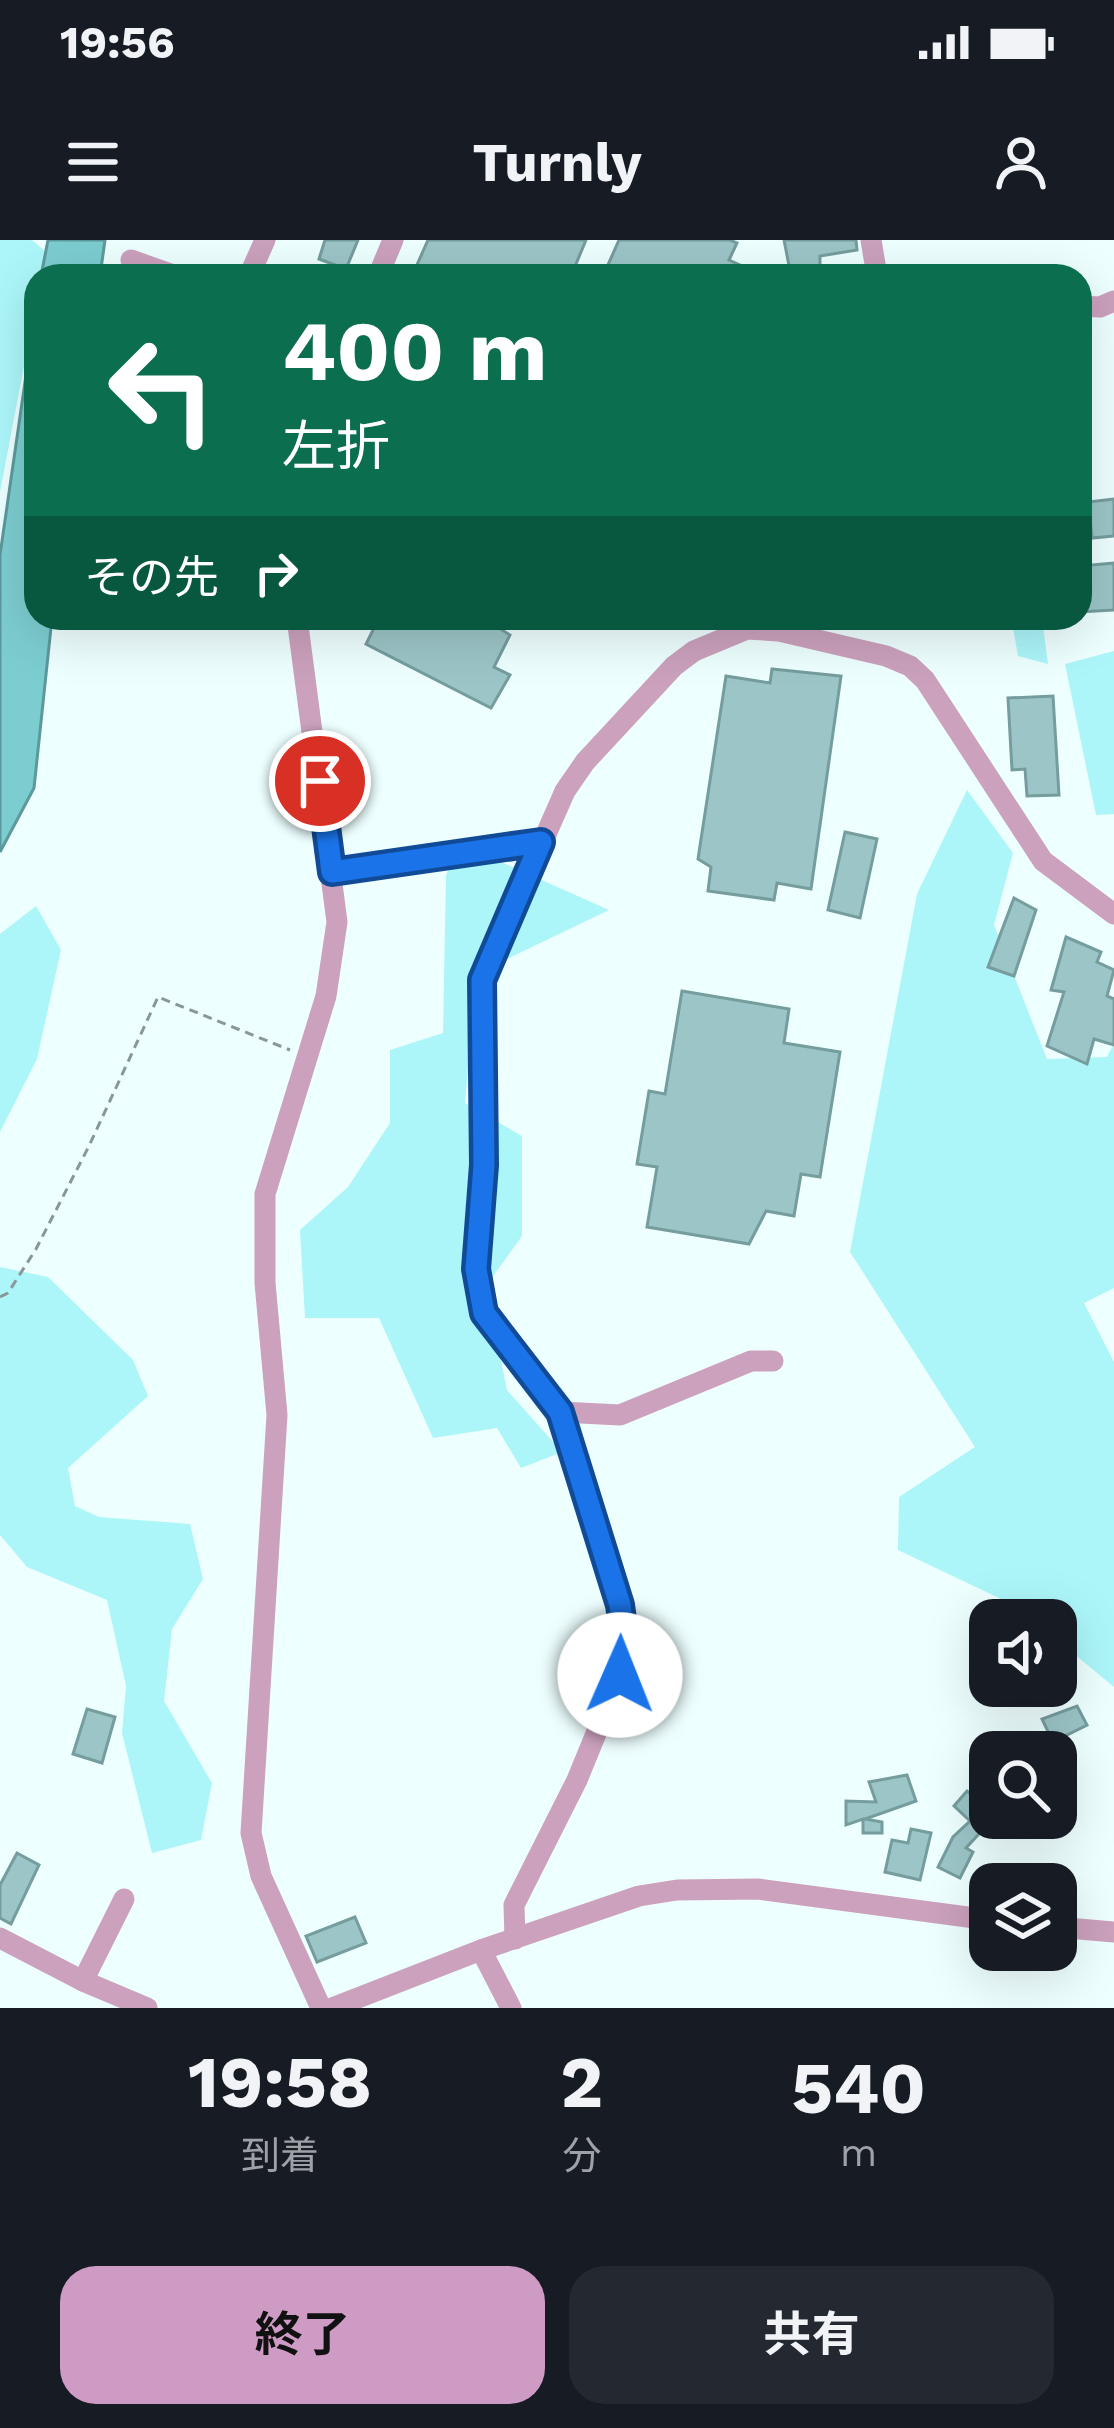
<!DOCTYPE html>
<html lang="ja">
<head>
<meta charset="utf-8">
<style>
  :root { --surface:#171b24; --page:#242831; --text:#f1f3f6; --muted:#9ea1a6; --accent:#ce9bc4 }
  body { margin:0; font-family:"Work Sans","Noto Sans JP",sans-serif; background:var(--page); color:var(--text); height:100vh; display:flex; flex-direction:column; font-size:45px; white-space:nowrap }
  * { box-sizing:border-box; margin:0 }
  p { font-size:39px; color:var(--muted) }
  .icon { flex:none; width:66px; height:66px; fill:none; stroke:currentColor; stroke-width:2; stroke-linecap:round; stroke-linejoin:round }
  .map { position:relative; height:1768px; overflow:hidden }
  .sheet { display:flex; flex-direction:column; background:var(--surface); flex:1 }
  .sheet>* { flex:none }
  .hud { position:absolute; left:24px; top:24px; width:1068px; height:366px; border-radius:36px; box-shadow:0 12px 48px #0002; background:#0b6e4f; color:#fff; overflow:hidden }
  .controls { position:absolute; left:969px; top:1359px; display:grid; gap:24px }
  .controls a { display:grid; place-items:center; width:108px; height:108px; border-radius:24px; background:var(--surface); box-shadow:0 12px 48px #0002; font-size:60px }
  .pin { position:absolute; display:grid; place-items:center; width:102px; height:102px; color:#fff; margin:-51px; border:6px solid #fff; border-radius:50%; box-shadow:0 3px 12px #0007 }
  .me { position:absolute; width:132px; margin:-66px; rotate:1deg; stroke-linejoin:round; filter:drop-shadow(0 0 9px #0008) }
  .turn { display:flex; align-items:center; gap:42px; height:252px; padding:0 60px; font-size:54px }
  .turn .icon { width:156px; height:156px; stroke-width:2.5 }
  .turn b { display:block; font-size:84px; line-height:102px }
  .then { display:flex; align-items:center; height:114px; padding:0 60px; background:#0003; gap:24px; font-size:45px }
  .eta { display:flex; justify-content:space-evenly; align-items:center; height:204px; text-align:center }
  .eta b { font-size:72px; font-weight:700; line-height:84px }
  .primary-button { display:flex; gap:24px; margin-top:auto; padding:24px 60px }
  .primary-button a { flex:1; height:138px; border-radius:36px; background:var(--accent); color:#111; font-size:48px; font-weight:700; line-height:138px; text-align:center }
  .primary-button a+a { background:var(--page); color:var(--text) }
  .status { display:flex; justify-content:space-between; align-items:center; height:84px; padding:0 60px; background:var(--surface); direction:ltr }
  .status svg { height:33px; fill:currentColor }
  header { display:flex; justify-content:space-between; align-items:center; height:156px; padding:0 60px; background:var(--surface); font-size:54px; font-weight:700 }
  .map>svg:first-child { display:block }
  .green { fill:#acf6f9 }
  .water { fill:#7ccdd0; stroke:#5c999c; stroke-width:3 }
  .building { fill:#9cc5c7; stroke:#759d9e; stroke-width:3 }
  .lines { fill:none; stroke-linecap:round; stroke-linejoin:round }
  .path { stroke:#879898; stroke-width:3; stroke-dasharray:9 6; stroke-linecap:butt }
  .minor { stroke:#cba1bd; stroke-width:21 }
  .route-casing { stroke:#114b97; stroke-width:30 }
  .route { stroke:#1a73e8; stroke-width:21 }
</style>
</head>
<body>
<div class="status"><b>19:56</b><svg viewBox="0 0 49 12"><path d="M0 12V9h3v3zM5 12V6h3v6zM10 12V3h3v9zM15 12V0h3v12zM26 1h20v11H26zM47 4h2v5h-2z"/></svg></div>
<header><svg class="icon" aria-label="menu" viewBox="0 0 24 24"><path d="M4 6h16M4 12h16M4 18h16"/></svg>Turnly<svg class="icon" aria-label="person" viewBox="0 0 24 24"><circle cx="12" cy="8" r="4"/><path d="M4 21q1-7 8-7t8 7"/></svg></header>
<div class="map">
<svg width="1114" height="1768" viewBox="0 0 1114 1768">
  <rect width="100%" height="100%" fill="#eff"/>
  <g class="green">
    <polygon points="0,0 32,0 46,12 41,36 36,36 36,63 0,252"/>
    <polygon points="1006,378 1042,378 1048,424 1018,416 1012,382"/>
    <polygon points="1114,411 1114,574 1096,575 1065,424"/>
    <polygon points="967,550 1013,613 994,685 1047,819 1107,817 1114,803 1114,1048 1084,1063 1114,1122 1114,1447 1056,1399 1056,1380 1030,1380 1001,1359 898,1310 899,1257 975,1207 850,1012 917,654"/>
    <polygon points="492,618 609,670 476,734 465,863 522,896 522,996 486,1046 507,1150 562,1212 521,1228 497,1188 433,1198 379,1078 305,1078 300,990 348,947 390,883 390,810 443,793 446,636 450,623"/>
    <polygon points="36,666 61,710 37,819 0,892 0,694"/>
    <polygon points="0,1027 48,1037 133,1120 148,1156 68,1228 75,1266 99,1277 190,1284 203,1339 172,1389 164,1461 212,1543 201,1600 152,1613 122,1493 126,1446 107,1360 27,1327 0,1295"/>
  </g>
  <g class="water">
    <polygon points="48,0 105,0 100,36 41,36"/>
    <polygon points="36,66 36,378 52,378 34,548 0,612 0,315"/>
  </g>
  <g class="building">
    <polygon points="325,0 358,0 346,29 319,19"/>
    <polygon points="428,0 586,0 571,36 412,36"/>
    <polygon points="619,0 730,0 737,3 729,20 765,36 603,36"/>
    <polygon points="784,0 856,0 857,10 820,16 820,31 791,36"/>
    <polygon points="1114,259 1114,296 1092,298 1088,262"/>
    <polygon points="1114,323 1114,370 1080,372 1080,326"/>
    <polygon points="379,378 507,378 502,390 510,395 494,427 510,435 491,468 366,404"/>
    <polygon points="772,429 841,436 811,649 777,643 774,660 708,651 711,627 698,619 726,436 770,443"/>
    <polygon points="1053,456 1059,555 1027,556 1025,529 1012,530 1008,458"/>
    <polygon points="845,592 877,599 860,678 828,670"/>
    <polygon points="1014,658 1036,670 1014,736 988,727"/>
    <polygon points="1066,697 1101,712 1097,722 1114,730 1107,756 1114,759 1114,805 1094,799 1087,824 1047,806 1064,752 1051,750"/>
    <polygon points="682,751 789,769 784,803 840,812 820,937 801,934 794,976 766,971 749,1004 647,987 657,927 637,924 649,851 665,854"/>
    <polygon points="1077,1466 1087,1485 1053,1502 1042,1479"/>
    <polygon points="87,1469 115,1477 102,1523 73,1514"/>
    <polygon points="907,1535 916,1561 865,1579 882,1582 882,1593 863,1593 863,1579 846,1585 846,1561 876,1562 869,1542"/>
    <polygon points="990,1538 990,1582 966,1608 973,1612 960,1638 938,1627 953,1597 970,1581 954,1566 967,1551 973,1556"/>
    <polygon points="911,1589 931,1593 920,1640 885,1632 892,1600 908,1603"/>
    <polygon points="17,1613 39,1625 11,1684 0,1678 0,1645"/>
    <polygon points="355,1677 366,1703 317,1722 306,1696"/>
  </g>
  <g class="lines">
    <polyline class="path" points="0,1057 8,1053 36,1009 89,906 158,757 290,810"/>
    <g class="minor">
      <polyline points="871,0 877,36"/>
      <polyline points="131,20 176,36"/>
      <polyline points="249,36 265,0"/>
      <polyline points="378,36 393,0"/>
      <polyline points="1080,66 1100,67 1114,61"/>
      <polyline points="297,378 337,682 326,756 265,954 265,1043 277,1175 251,1593 261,1636 321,1768"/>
      <polyline points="332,632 541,601"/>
      <polyline points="773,1121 751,1121 620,1175 561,1172 484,1073 476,1029 485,925 482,740 565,551 585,522 674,426 694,411 747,389 779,391 886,416 910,426 925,440 1043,621 1114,674"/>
      <polyline points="1056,1687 1114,1692"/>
      <polyline points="0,1698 83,1741 147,1768"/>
      <polyline points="515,1699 514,1665 577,1540 620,1435 626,1409 620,1365 561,1172"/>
      <polyline points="481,1710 511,1768"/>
      <polyline points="83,1741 124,1659"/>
      <polyline points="332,1768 481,1710 639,1656 677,1650 758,1649 990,1680"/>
    </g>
  </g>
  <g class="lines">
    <defs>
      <polyline id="route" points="320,541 332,632 541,602 482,740 484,925 476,1029 484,1073 560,1172 620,1365 626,1409 620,1435"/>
    </defs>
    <use href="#route" class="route-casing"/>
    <use href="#route" class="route"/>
  </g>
</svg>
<div class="controls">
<a><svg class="icon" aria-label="sound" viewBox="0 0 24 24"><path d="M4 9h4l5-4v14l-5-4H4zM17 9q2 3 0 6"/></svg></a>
<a><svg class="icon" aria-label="search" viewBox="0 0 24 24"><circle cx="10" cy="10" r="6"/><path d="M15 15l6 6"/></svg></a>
<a><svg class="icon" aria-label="layers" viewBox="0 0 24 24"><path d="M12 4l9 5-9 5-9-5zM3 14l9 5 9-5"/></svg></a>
</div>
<div class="pin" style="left:320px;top:541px;background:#d93025"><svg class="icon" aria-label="arrive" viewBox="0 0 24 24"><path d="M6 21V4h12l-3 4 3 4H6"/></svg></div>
<svg class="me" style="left:620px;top:1435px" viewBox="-20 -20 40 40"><circle r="19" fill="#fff"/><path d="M0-13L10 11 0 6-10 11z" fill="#1a73e8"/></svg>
<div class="hud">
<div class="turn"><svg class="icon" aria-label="left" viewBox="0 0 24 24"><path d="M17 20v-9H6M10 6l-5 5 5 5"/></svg><div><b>400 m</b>左折</div></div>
<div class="then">その先<svg class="icon" aria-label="right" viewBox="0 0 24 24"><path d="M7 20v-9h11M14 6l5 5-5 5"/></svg></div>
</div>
</div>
<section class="sheet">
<div class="eta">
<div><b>19:58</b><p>到着</p></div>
<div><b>2</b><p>分</p></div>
<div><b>540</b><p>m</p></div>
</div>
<div class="primary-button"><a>終了</a><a>共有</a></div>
</section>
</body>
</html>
